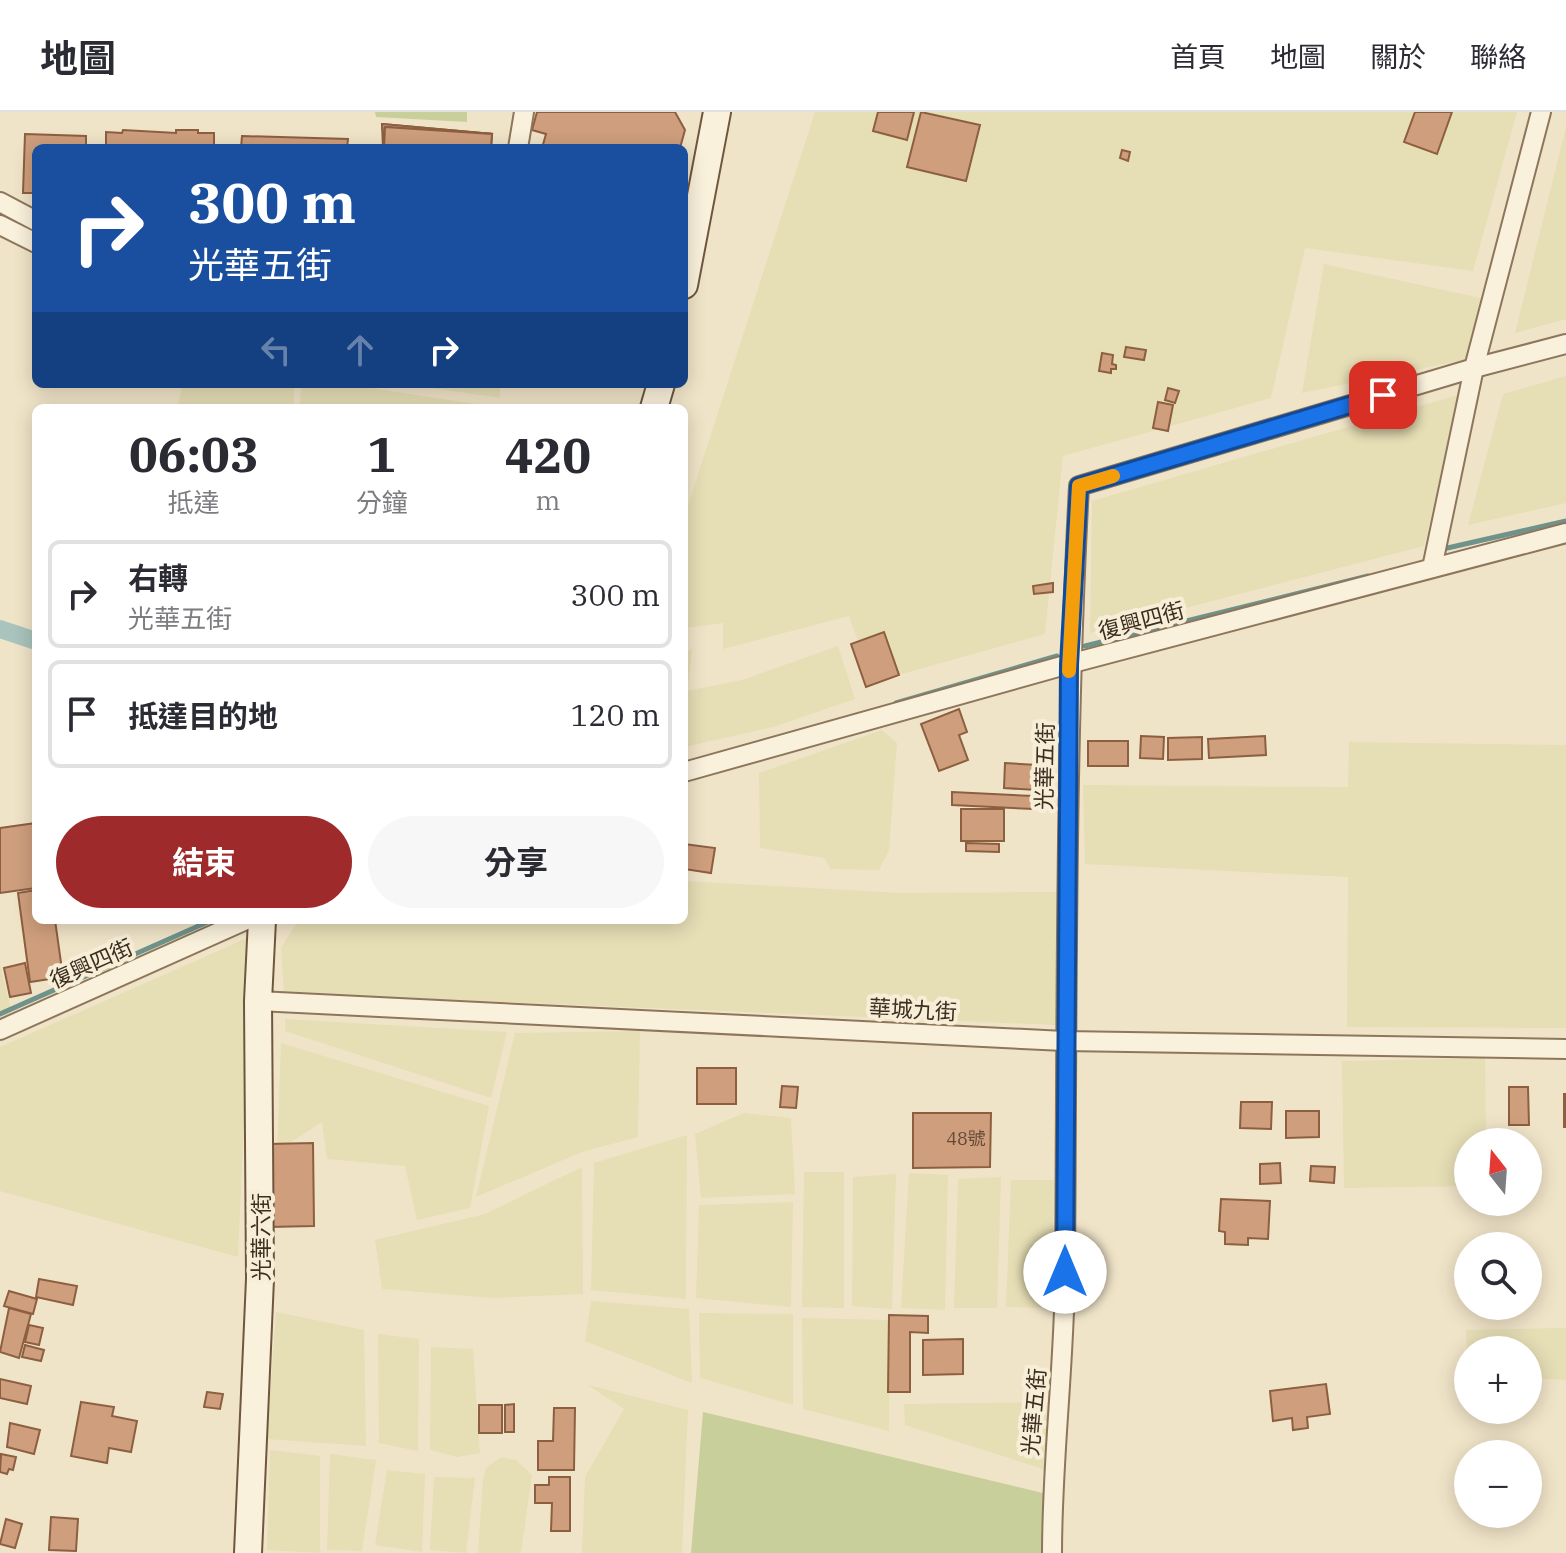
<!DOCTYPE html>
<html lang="zh-TW">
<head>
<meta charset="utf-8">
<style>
  :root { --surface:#fff; --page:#f7f7f7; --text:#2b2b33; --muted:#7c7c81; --line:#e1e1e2; --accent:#9e2a2b }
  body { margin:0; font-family:"IBM Plex Serif","Noto Sans TC",serif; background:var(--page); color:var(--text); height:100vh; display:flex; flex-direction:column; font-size:30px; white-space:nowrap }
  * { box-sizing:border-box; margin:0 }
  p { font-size:26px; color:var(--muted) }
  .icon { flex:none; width:44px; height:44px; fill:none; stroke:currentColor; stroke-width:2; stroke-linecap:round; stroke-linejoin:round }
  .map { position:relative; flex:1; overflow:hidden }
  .sheet { position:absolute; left:32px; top:292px; width:656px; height:520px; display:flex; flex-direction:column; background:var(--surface); border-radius:12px; box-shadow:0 4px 20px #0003 }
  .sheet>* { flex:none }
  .banner { position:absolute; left:32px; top:32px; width:656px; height:244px; border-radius:12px; box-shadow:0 4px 20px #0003; background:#1a4fa0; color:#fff; overflow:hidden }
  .needle { width:52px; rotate:343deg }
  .buttons { position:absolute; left:1454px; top:1016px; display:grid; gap:16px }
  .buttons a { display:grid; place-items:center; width:88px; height:88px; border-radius:50%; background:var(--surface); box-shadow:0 4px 20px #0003; font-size:40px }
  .pin { position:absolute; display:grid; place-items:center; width:68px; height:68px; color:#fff; margin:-34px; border-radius:16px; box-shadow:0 4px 12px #0006 }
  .me { position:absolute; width:88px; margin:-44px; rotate:0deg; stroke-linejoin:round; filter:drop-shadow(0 0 6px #0008) }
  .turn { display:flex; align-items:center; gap:28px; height:168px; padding:0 24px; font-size:36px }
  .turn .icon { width:104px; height:104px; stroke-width:2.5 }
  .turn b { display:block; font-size:56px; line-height:68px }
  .lanes { display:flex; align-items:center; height:76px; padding:0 24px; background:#0003; justify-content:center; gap:40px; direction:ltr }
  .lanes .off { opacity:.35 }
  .eta { display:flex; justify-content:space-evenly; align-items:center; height:136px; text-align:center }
  .eta b { font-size:48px; font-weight:700; line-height:56px }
  .button { display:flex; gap:16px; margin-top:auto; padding:16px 24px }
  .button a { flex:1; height:92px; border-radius:48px; background:var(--accent); color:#fff; font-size:32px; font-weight:700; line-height:92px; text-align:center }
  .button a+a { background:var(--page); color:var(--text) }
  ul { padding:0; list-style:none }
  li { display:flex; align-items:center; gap:24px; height:108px; margin:0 16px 12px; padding:0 8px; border:4px solid var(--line); border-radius:12px }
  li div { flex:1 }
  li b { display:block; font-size:30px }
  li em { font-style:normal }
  header { display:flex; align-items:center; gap:48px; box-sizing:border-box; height:112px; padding:0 40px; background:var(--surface); border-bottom:2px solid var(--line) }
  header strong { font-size:38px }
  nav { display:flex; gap:44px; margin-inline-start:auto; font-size:28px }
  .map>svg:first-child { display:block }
  .farmland { fill:#e6deb5 }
  .green { fill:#c9cf9b }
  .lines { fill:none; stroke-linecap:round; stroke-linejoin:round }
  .stream { stroke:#6f938a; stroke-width:5 }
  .canal { stroke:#a9c4bc; stroke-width:18 }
  .building { fill:#cf9f7d; stroke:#8d5f41; stroke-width:2 }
  .street-casing { stroke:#8d765c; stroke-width:22 }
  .secondary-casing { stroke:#6f573f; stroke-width:30 }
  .street { stroke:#faf1dc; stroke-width:18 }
  .secondary { stroke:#faf1dc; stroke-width:26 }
  .route-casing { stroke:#114b97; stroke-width:20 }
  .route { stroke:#1a73e8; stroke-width:14 }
  .slow { stroke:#f59e0b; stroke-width:14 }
  .labels { text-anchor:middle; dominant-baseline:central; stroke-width:8; stroke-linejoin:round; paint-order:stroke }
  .number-label { font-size:18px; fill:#624a37 }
  .street-label { font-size:22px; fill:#3d2e20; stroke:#f7eed8 }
</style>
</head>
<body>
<header>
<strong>地圖</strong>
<nav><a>首頁</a><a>地圖</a><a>關於</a><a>聯絡</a></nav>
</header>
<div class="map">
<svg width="1566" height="1441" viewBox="0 0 1566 1441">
  <rect width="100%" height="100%" fill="#f0e4c8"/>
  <g class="farmland">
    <polygon points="815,0 1517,0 1473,159 1305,136 1271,286 1063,344 1045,522 873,570 849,504 723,537 723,511 684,516 684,406"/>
    <polygon points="1566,15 1566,207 1515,221"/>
    <polygon points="1324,152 1485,187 1468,247 1302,281"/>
    <polygon points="1566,264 1566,391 1468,413 1503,282"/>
    <polygon points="182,272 294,272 294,296 178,296"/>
    <polygon points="301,272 344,272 502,296 300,296"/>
    <polygon points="406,272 500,272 500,286"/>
    <polygon points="1461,282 1424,434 1090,521 1092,389"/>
    <polygon points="838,534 855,587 773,615 684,635 684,541 692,537 687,579 742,568"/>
    <polygon points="882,618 897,631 889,738 879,758 831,757 824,746 760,736 759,661"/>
    <polygon points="1349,630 1566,633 1566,916 1347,915 1348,765 1085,752 1083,673 1348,675"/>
    <polygon points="684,769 900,781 1058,780 1057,913 284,881 281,836 299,808 684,808"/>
    <polygon points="252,824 238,1145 0,1079 0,935"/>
    <polygon points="0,851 12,902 0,905"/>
    <polygon points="285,907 507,920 491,986 285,919"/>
    <polygon points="640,919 638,1025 582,1040 476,1085 515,921"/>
    <polygon points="281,931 489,994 470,1096 417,1108 405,1054 327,1047 322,1010 277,1039"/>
    <polygon points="1485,946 1486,1030 1468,1030 1468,1074 1344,1076 1342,949"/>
    <polygon points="744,1001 791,1006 795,1082 701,1086 695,1022"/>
    <polygon points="687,1023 686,1187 591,1178 594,1051"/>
    <polygon points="582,1055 583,1182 492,1186 382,1177 375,1128 485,1102"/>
    <polygon points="804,1060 844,1060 844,1196 802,1195"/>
    <polygon points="909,1061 948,1063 945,1198 901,1196"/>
    <polygon points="896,1062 892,1197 852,1194 853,1065"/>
    <polygon points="1001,1065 997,1196 954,1196 958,1067"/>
    <polygon points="1011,1068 1054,1068 1052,1196 1006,1195"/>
    <polygon points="793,1090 791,1195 696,1186 699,1093"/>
    <polygon points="591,1189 689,1197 692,1271 585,1229"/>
    <polygon points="276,1200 364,1218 366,1334 267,1327"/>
    <polygon points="699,1201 793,1202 793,1293 700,1266"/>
    <polygon points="802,1206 890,1208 889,1319 803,1297"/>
    <polygon points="1566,1216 1566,1268 1528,1266 1528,1238 1468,1238 1468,1259 1466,1218"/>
    <polygon points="378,1222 419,1227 418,1339 379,1331"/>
    <polygon points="431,1235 473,1237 480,1341 457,1345 430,1338"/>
    <polygon points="588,1273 688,1298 682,1441 582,1441 585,1365 624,1297"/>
    <polygon points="1053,1290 1049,1359 905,1313 904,1292"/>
    <polygon points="270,1338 320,1344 320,1441 267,1438"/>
    <polygon points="330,1342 376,1348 362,1439 327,1438"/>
    <polygon points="501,1345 516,1348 532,1363 521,1441 478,1441 483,1367 486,1356"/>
    <polygon points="387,1358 425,1362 422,1440 375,1433"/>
    <polygon points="434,1365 475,1366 466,1441 430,1438"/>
  </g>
  <g class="green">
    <polygon points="375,0 467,0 467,10 376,5"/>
    <polygon points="703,1300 1047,1382 1044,1441 691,1441"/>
  </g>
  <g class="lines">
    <g class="stream">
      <polyline points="1443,437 1566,409"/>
      <polyline points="1085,534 1368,464"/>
      <polyline points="896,591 1057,544"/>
      <polyline points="0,902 212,808"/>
    </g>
    <polyline class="canal" points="0,517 36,529"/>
  </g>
  <g class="building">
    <polygon points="537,0 675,0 685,18 680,36 542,36 546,22 532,18"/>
    <polygon points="878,0 914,0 907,28 873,19"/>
    <polygon points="921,0 980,13 966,69 907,55"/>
    <polygon points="1415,0 1452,0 1437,42 1404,30"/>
    <polygon points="382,12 492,22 488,36 383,36"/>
    <polygon points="382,12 492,22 488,36 385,36"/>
    <polygon points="385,15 492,22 491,36 384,36"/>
    <polygon points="385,15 492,22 491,36 384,36"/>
    <polygon points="123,18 176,21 176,18 198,18 198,21 214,21 214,36 106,36 106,20 122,21"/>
    <polygon points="25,22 86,24 86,36 36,36 36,81 23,81"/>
    <polygon points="242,24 348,27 347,36 241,36"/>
    <polygon points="1122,38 1130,40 1128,49 1120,46"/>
    <polygon points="1126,235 1146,238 1144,248 1124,245"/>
    <polygon points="1102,241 1113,243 1112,252 1116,253 1116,257 1111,257 1111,261 1099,259"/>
    <polygon points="1168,276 1179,279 1175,291 1165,288"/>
    <polygon points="1158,290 1173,293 1168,319 1153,316"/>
    <polygon points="1053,471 1053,480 1034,482 1033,474"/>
    <polygon points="884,520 899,563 866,575 851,532"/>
    <polygon points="959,597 967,620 959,623 968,648 939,659 921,612"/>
    <polygon points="1141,624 1164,625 1163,647 1140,646"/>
    <polygon points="1265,624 1266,643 1209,646 1208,627"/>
    <polygon points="1202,625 1202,647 1168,648 1168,626"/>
    <rect x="1088" y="629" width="40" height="25"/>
    <polygon points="1005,651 1037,653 1036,678 1004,676"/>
    <polygon points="952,680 1033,684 1033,697 952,693"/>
    <rect x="961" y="697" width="43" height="32"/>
    <polygon points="36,711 36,776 0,781 0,716"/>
    <polygon points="966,731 999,732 999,740 966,739"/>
    <polygon points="684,732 715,736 711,761 684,757"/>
    <polygon points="36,778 36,808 55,808 63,865 30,870 18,781"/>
    <polygon points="25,851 31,881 10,885 4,856"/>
    <rect x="697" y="956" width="39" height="36"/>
    <polygon points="782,974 798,975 796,996 780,995"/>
    <polygon points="1509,975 1528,975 1529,1013 1509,1013"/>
    <rect x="1564" y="982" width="2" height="33"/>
    <polygon points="1241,990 1272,990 1271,1017 1240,1016"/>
    <polygon points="1286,999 1319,999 1319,1025 1286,1026"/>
    <polygon points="913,1001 991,1001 990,1055 913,1056"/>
    <polygon points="313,1031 314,1114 269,1115 268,1032"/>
    <polygon points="1280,1051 1281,1071 1260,1072 1260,1052"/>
    <polygon points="1311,1054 1335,1055 1334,1071 1310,1069"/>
    <polygon points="1221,1087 1270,1089 1268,1127 1248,1126 1248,1133 1225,1132 1225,1120 1219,1119"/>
    <polygon points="39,1167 77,1174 73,1193 36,1185"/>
    <polygon points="9,1179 37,1187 33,1202 4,1194"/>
    <polygon points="9,1196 31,1202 19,1246 0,1240"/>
    <polygon points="889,1203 928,1204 928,1221 910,1220 910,1280 888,1280"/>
    <polygon points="29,1213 43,1216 39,1233 25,1230"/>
    <polygon points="963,1227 963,1262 923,1263 923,1228"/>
    <polygon points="25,1233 44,1238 41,1249 22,1245"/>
    <polygon points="0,1267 31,1274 27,1292 0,1286"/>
    <polygon points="1326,1272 1330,1302 1307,1305 1308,1316 1293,1318 1292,1306 1273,1309 1270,1279"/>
    <polygon points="207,1280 223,1282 220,1297 204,1295"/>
    <polygon points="81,1290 114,1295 112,1304 137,1309 131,1340 109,1336 107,1351 71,1344"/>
    <polygon points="514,1292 514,1320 505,1320 505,1293"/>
    <rect x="479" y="1293" width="23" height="28"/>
    <polygon points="554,1296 575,1296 574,1358 538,1358 538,1329 553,1329"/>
    <polygon points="10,1311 40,1318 34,1342 7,1335"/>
    <polygon points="1,1342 16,1345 13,1358 9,1357 7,1362 0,1360"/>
    <polygon points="549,1365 570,1365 570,1419 551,1419 552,1391 535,1391 535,1373 549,1373"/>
    <polygon points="51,1405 78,1407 76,1439 49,1438"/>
    <polygon points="6,1407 22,1412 15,1436 0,1432"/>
  </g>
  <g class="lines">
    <defs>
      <g id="street">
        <polyline points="518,36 524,0"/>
        <polyline points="0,90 36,109"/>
        <polyline points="0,113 36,131"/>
        <polyline points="1432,456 1474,256 1541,0"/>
        <polyline points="684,660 1069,552 1566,421"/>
        <polyline points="258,889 1064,929 1566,937"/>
        <polyline points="0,918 246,808"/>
        <path d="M1052 1441C1052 1348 1064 1256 1065 1163 1067 900 1065 637 1079 374L1474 256 1566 232"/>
      </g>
      <g id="secondary">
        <polyline points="684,173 717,0"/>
        <polyline points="654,296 661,272"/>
        <polyline points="248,1441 260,1167 258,889 262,808"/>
      </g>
    </defs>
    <use href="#street" class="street-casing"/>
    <use href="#secondary" class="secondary-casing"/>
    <use href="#street" class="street"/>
    <use href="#secondary" class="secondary"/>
  </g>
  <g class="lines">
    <defs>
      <polyline id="route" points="1065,1160 1069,552 1079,374 1383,283"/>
    </defs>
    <use href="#route" class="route-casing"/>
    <use href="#route" class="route"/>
    <polyline class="slow" points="1069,559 1079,374 1113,364"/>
  </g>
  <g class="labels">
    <g class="number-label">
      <text x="966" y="1026">48號</text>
    </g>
    <g class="street-label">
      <text transform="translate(1141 508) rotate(-15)">復興四街</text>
      <text transform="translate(1044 654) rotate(-89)">光華五街</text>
      <text transform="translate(91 851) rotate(-24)">復興四街</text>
      <text transform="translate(913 897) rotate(3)">華城九街</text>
      <text transform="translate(260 1125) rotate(-90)">光華六街</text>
      <text transform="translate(1033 1300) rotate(-85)">光華五街</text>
    </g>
  </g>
</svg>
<div class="buttons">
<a><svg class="needle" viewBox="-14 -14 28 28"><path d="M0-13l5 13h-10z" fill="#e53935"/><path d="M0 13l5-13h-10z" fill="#7c7c81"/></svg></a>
<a><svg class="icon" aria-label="search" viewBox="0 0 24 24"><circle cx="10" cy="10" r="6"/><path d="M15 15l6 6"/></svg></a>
<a>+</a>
<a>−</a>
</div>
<div class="pin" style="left:1383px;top:283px;background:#d93025"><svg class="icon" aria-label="arrive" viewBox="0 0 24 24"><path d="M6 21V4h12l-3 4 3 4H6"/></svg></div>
<svg class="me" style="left:1065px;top:1160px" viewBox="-20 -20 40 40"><circle r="19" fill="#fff"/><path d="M0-13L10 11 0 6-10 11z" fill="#1a73e8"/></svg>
<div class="banner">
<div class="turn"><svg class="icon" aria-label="right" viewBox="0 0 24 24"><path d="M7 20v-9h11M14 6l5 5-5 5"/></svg><div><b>300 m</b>光華五街</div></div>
<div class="lanes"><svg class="icon off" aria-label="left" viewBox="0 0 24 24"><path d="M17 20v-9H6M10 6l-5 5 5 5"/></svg><svg class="icon off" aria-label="ahead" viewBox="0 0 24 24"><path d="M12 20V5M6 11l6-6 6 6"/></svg><svg class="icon" aria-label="right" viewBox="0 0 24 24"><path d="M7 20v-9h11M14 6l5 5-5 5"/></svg></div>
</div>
<section class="sheet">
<div class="eta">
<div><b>06:03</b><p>抵達</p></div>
<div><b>1</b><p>分鐘</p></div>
<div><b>420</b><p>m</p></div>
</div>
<ul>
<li><svg class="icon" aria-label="right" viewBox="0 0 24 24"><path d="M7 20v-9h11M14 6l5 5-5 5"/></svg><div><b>右轉</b><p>光華五街</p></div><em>300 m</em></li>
<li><svg class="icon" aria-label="arrive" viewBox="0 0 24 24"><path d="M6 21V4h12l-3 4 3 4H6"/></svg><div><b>抵達目的地</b></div><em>120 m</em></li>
</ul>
<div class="button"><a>結束</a><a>分享</a></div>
</section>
</div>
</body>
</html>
